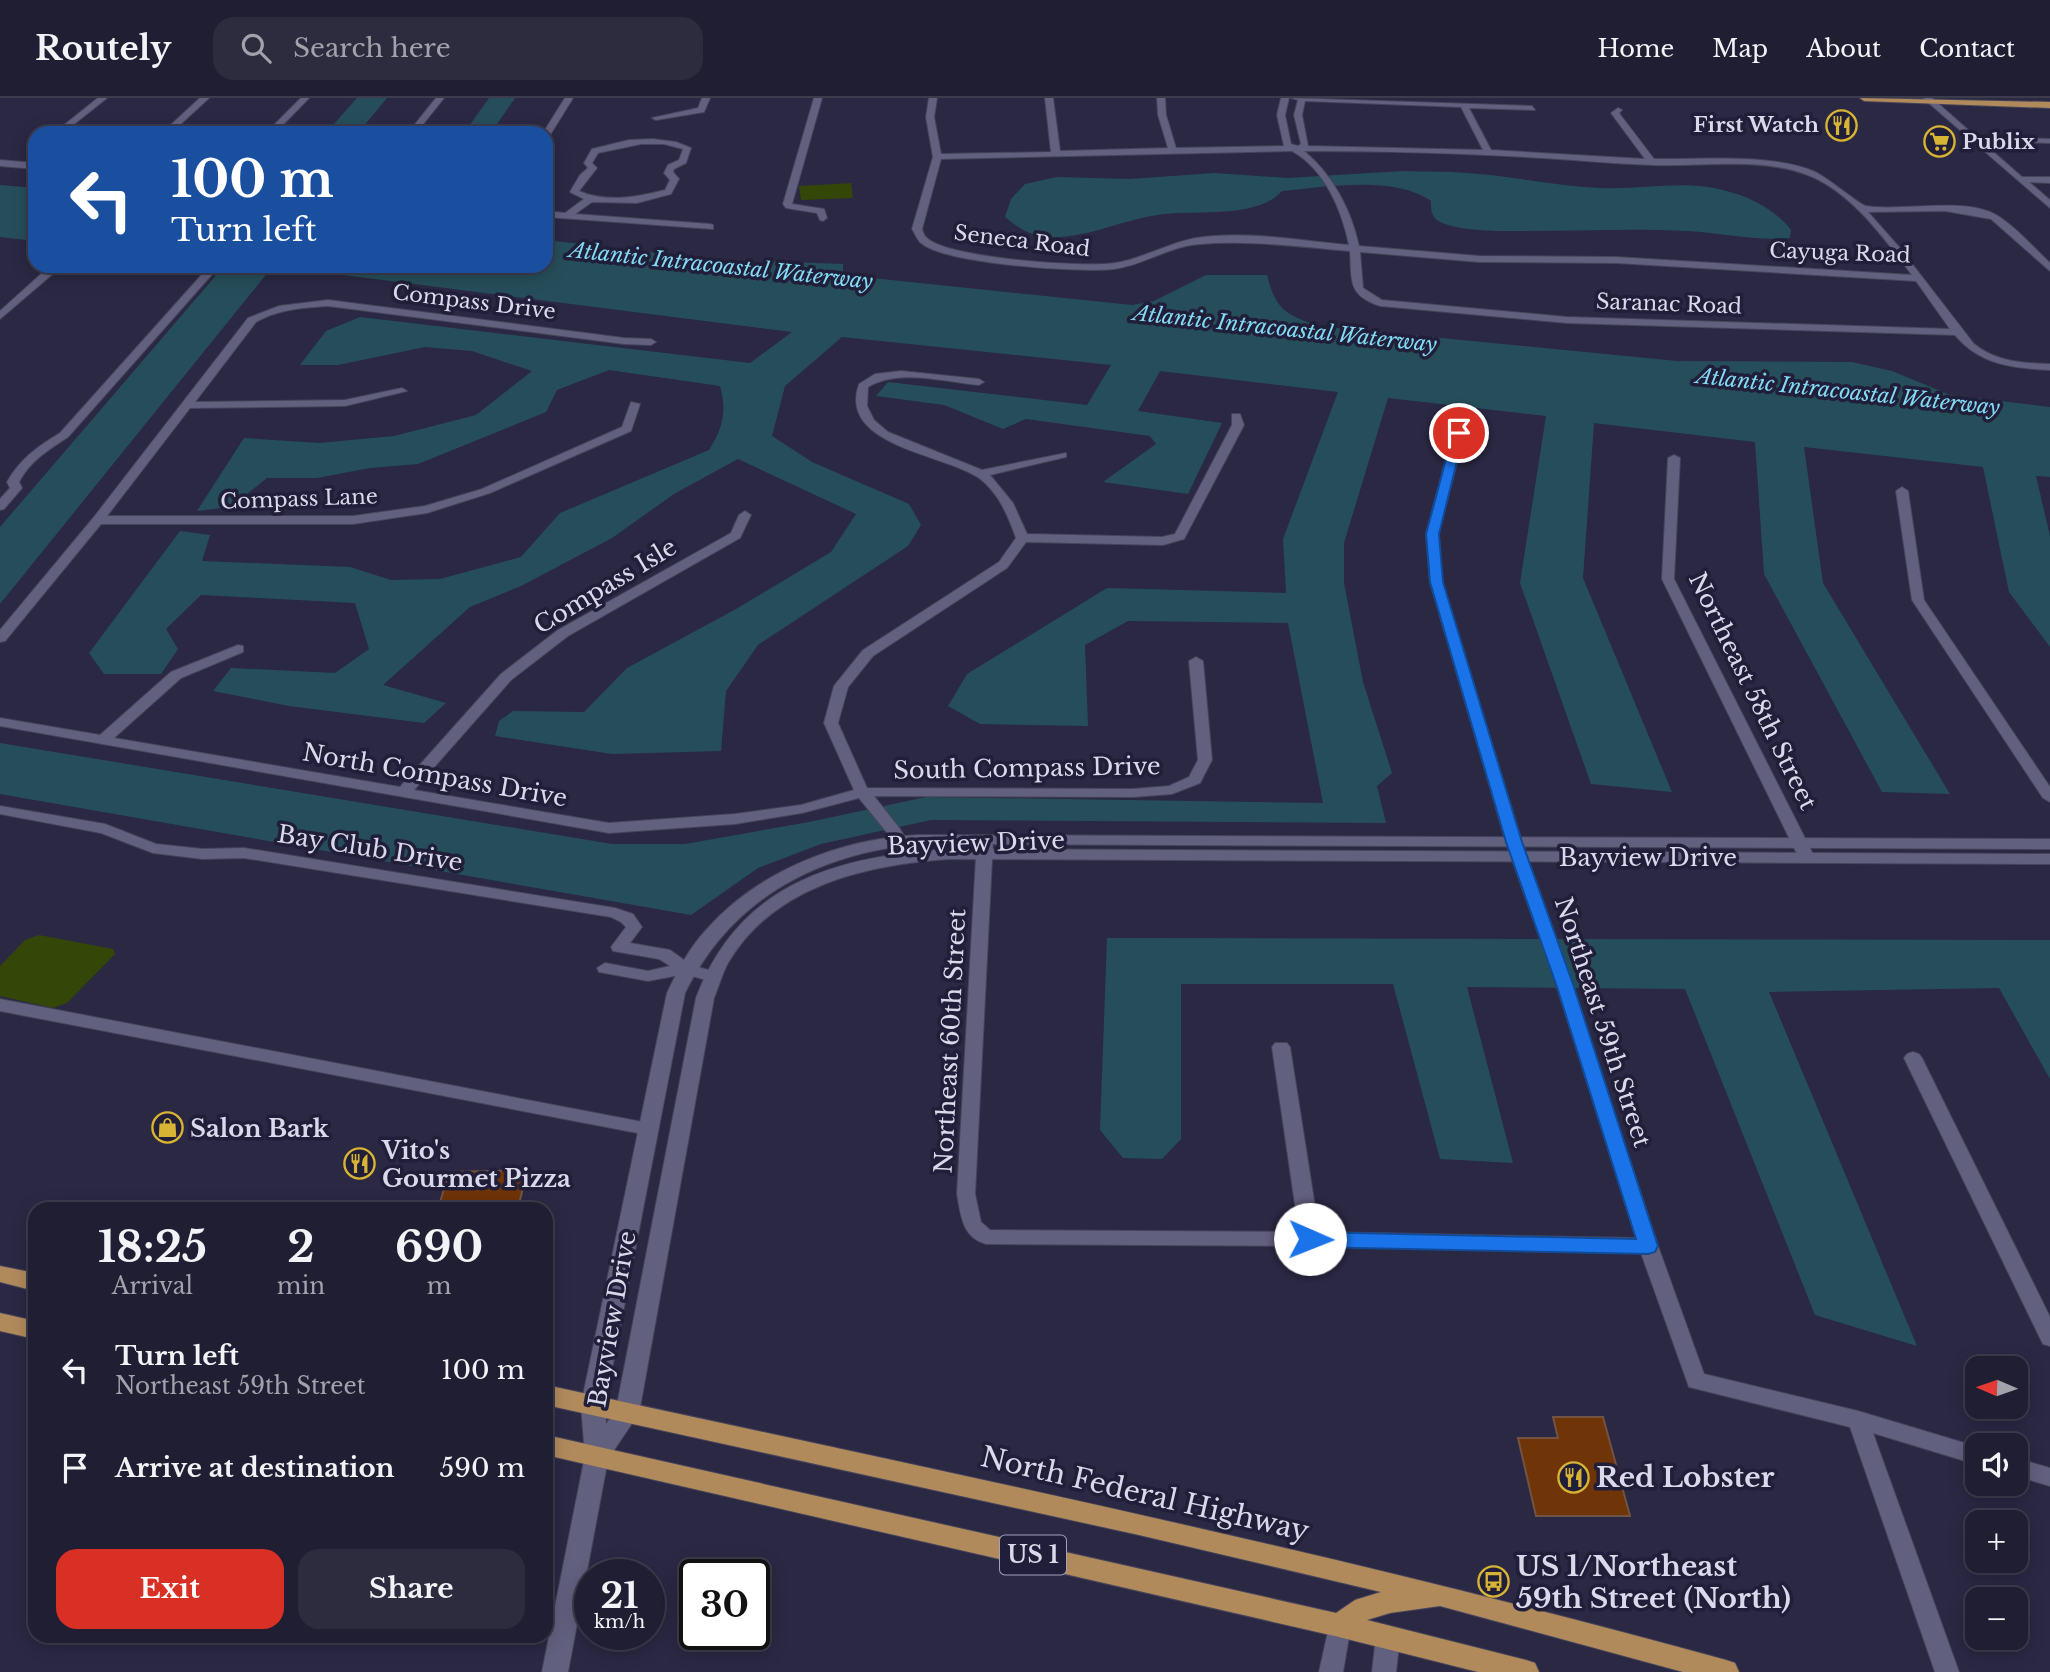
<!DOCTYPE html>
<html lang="en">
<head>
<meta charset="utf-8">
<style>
  :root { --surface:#201e32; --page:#2d2b3e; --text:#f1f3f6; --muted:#a2a2ac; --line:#3d3c4d; --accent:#d93025 }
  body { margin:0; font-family:"Libre Baskerville",serif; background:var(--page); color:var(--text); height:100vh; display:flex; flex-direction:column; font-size:26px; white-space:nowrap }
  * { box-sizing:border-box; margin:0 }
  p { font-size:23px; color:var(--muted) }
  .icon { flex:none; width:38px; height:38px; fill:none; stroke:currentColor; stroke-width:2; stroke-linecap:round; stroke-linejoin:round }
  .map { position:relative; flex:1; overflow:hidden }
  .side { position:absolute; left:28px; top:1104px; width:525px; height:441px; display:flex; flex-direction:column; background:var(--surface); border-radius:21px; box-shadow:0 4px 18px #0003,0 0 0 2px var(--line) }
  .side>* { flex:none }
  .guide { position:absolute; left:28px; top:28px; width:525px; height:147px; border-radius:21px; box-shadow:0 4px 18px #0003,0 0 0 2px var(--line); background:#1a4fa0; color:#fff; overflow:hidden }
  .needle { width:46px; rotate:272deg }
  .tools { position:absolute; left:1965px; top:1258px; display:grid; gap:14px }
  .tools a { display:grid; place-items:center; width:63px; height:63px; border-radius:14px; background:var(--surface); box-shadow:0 4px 18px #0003,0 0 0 2px var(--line); font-size:35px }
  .speed { position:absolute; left:574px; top:1461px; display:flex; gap:14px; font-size:35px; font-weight:700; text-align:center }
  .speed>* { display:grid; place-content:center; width:91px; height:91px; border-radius:50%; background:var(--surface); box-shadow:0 4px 18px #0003,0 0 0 2px var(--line); line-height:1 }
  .speed small { font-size:18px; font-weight:400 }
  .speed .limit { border:4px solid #111; border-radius:10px; background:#fff; color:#111 }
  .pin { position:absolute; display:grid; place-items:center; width:60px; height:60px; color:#fff; margin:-30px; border:4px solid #fff; border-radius:50%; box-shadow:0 2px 7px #0007 }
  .me { position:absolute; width:77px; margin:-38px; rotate:91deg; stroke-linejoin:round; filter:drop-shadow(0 0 5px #0008) }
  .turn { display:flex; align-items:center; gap:24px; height:147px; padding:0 28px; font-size:32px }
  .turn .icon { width:91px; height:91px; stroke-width:2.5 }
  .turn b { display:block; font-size:49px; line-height:60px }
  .eta { display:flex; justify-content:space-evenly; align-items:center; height:119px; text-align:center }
  .eta b { font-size:42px; font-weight:700; line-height:49px }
  .primary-button { display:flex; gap:14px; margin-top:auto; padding:14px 28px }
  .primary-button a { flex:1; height:80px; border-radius:21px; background:var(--accent); color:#fff; font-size:28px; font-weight:700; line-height:80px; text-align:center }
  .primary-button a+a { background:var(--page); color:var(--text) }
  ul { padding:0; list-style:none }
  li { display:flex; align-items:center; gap:21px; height:98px; padding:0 28px }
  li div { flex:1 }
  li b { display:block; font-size:26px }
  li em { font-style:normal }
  header { display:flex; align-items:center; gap:42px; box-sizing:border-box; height:98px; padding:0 35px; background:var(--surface); border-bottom:2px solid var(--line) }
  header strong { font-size:33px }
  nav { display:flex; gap:38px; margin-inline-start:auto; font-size:24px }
  .search { width:490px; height:63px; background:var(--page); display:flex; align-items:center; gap:18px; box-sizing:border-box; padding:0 24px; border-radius:21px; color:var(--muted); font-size:26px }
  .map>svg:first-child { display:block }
  .green { fill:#354609 }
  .water { fill:#264e5a }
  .building { fill:#6f3407; stroke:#725342; stroke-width:2 }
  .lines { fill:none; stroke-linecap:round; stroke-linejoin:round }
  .minor-casing { stroke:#46445b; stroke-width:2 }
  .tertiary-casing { stroke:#46445b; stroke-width:2 }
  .primary-casing { stroke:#46445b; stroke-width:2 }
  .minor { fill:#62607f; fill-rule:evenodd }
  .tertiary { fill:#62607f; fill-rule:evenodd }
  .primary { fill:#b18a5c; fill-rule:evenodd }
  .route { fill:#1a73e8; stroke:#114b97; stroke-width:2 }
  .labels { text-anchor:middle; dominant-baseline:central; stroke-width:7; stroke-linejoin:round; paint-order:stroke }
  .far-poi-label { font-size:21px; font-weight:bold; fill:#d9d9eb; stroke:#211e39; text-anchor:end }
  .far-street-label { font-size:21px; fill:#d9d9eb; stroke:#211e39 }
  .far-water-label { font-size:21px; font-style:italic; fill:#82daf4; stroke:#211e39 }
  .shield { fill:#211e39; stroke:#a2a1b6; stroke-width:2 }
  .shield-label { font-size:23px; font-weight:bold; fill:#d9d9eb }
  .street-label { font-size:24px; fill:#d9d9eb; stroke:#211e39 }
  .poi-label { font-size:24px; font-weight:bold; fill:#d9d9eb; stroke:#211e39; text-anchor:start }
  .near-poi-label { font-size:28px; font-weight:bold; fill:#d9d9eb; stroke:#211e39; text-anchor:start }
  .near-street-label { font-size:28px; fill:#d9d9eb; stroke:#211e39 }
</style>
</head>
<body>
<header>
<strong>Routely</strong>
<div class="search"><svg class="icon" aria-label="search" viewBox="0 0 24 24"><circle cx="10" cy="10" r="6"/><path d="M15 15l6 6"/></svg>Search here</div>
<nav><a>Home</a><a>Map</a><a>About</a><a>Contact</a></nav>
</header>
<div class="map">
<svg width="2050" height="1574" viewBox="0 0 2050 1574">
  <rect width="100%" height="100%" fill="#2a2843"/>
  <g class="green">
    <polygon points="851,85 853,100 801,102 799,88"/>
    <polygon points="39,837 113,851 115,856 67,905 53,910 0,898 0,868 25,842"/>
  </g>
  <g class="water">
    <polygon points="357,0 387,0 358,35 326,35"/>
    <polygon points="489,0 515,0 491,35 464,35"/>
    <path d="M1403 73C1424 74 1446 73 1467 75 1512 78 1556 88 1600 90 1636 92 1672 84 1708 89 1739 94 1772 107 1791 132L1790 140C1755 143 1722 135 1688 133 1632 130 1578 133 1522 133 1502 133 1454 134 1437 122 1431 118 1431 110 1431 103 1395 77 1324 89 1282 93 1256 122 1195 111 1158 117 1121 122 1086 141 1048 139 1030 138 1018 130 1005 119L1011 101 1025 86 1057 79 1130 81 1214 75 1288 80Z"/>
    <polygon points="0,87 35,90 35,143 0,139"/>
    <path d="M546 142 762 167 763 163 843 166V177L1132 207 1154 203 1206 177H1267C1276 212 1285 216 1318 228L1677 263 1852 264 1892 273 1950 297 2050 309V379L2036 378 2050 438V549L2009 494 1983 369 1804 349 1823 485 1950 696 1882 694 1764 476 1755 344 1594 325 1583 480 1672 694 1591 686 1520 485 1546 318 1388 300 1344 445V485L1363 584 1392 675 1377 688 1386 725 931 722 821 746 758 770 691 817 0 696V645L612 746H685L809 724 926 699 1323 705 1288 525 1128 523 1085 547 1088 628 980 626 948 608 967 576 1107 490 1286 495 1283 441 1338 294 1160 273 1138 313 1222 325 1188 396 1103 384 1156 346 1150 338 1026 321 1003 331 944 307 876 298 888 284 1087 307 1111 267 842 239 785 288 772 338 812 364 909 406 921 427 908 448 758 547 726 593 721 653 612 656 495 638 499 623 513 613 584 614 627 570 736 511 831 454 856 416 738 361 674 396 612 440 523 487 470 509 383 587 446 605 424 625 289 608 213 593 231 570 335 575 369 551 355 505 201 497 166 531 178 551 161 576H104L89 555 180 433 210 437 202 463 350 469 391 482 440 481 521 459 560 415 709 352C723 330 727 313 720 288L609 272 557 292 546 314 418 366 370 370 317 380H267L231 409 197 413 244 340 319 345 394 338 476 317 532 273 472 253 425 249 338 267H300L326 233 360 219 750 265 792 234 273 168 0 506V429L224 168H546Z"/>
    <polygon points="1107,840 2050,842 2050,981 1999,890 1769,894 1917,1248 1815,1217 1685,891 1467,889 1513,1065 1440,1061 1393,886 1181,886 1181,1041 1162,1061 1123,1060 1100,1032"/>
  </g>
  <g class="building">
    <polygon points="527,1072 518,1111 438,1111 449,1074"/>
    <polygon points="1553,1319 1603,1319 1630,1418 1536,1418 1518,1340 1558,1340"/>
  </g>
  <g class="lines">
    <defs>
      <g id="minor">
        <polygon points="98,0 107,0 63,35 54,35"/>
        <polygon points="200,0 209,0 171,35 162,35"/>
        <polygon points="301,0 309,0 275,35 266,35"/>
        <polygon points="436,0 444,0 416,35 408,35"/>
        <polygon points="565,0 573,0 550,37 546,39 546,35 543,35"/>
        <polygon points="702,0 710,0 704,14 656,22 652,20 698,10"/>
        <polygon points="814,0 822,0 792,106 824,111 827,120 823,123 820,122 817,115 786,110 783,106"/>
        <path d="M929 0H937L934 19 941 56 1051 54 1045 0H1053L1060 53 1168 50 1158 17 1157 0H1165L1166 17 1176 50 1284 48 1277 17 1281 0H1289L1285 17 1291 46 1298 48 1301 46 1294 17 1298 2 1291 0 1532 8 1535 12 1469 10 1491 52 1645 61 1611 15 1618 10 1622 12 1619 15 1654 61C1702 62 1768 55 1813 73 1827 79 1860 107 1866 108 1901 114 1967 98 1998 118 2017 130 2034 150 2050 165V173L1991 121 1945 113 1868 114 1899 149 1974 246C1997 264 2022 265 2050 266V272C2013 270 1980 267 1955 237L1567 225 1380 208C1347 197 1352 182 1350 153 1301 149 1251 142 1201 146 1172 147 1144 167 1114 171 1081 175 945 166 921 145 917 142 915 135 912 131L933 59 926 19ZM1305 3 1461 9 1483 52 1308 48 1302 17ZM1292 53C1325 71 1342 113 1349 147 1300 143 1245 132 1196 140 1168 145 1142 161 1115 165 1085 170 946 160 927 140 924 138 923 134 922 131L941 61ZM1304 53C1383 53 1463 55 1542 60 1579 62 1616 66 1653 67 1701 69 1758 59 1805 76 1850 92 1884 140 1912 177L1616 159 1479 158 1359 148C1351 112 1333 77 1304 53ZM1360 154 1479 164 1616 165 1916 183 1950 231 1567 219 1382 202 1363 190Z"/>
        <polygon points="1923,0 1932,0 1975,38 2050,41 2050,45 1981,43 2022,79 2050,79 2050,85 2029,84 2050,102 2050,110"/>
        <path d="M653 41 676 44 691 50 686 65 674 71 673 74 679 81 671 96 637 105 592 104 575 116 710 126 713 127V131L546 119V113L565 115 584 101 570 94 580 77 588 70 584 65 592 51 629 42ZM641 46H664L683 51 679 62 668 67 664 75 670 82 665 92C637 99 606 105 579 93L597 70 592 65 598 55Z"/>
        <polygon points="0,62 35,65 35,71 0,68"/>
        <polygon points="50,168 62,168 0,221 0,213"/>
        <path d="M203 168H213L215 173 68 339C48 352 30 363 19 384L22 390 4 411 0 412V401L10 390 7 384C20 361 38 348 60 335L205 173Z"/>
        <path d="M328 202 624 240 651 241 656 244 651 247 624 246 328 208C302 210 279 211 256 224L195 304 345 302 402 290 407 293 345 308 190 310 107 418H353L425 408 482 391 622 329 631 304 640 306 631 333 490 395 427 415 353 426H101L5 543 0 544V532L94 419 248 220 279 208Z"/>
        <path d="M901 273 979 281 984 284 979 287C944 284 899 270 868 289L867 308 874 322 888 334 982 372 1066 355V359L990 377 1013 405 1027 436 1162 439 1175 436 1232 327V316H1240L1244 327 1184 441 1163 447 1026 444 1007 470 873 558 848 589 838 625 867 690 1133 691 1169 688 1189 679 1198 662 1189 563 1196 559 1203 563 1212 662 1200 685 1172 696 1133 699 874 698 900 731 916 757 908 762 903 760 888 736 859 700 802 715 735 726 609 735 0 628V620L100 637 171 574 238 547 243 548V554L181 580 114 640 400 689 501 576 558 532 731 435 739 417 745 413 751 417 740 440 568 538 511 582 414 692 609 725 735 716 801 707 854 692 824 625 834 588 863 552 999 464 1016 440C1008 418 999 395 979 380 945 356 837 348 859 286L875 276Z"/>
        <path d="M1459 332 1465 335 1438 436 1442 484 1522 744 1573 889 1658 1148 1704 1276 1858 1313 1978 1349V1367L1873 1335 1959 1574H1935L1850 1329 1689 1289 1641 1155 1310 1148 986 1146C962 1139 961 1118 957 1096L977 742 985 737 993 742 975 1096 981 1124 990 1132 1299 1134 1272 949 1275 945H1287L1290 949 1319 1134 1636 1140 1557 889 1506 744 1430 484 1426 436 1453 335Z"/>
        <polygon points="1674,357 1680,360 1674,481 1815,760 1812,763 1807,765 1799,760 1662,481 1668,360"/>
        <polygon points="1902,389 1908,393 1924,502 2050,689 2050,704 2043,700 1912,502 1896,393"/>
        <polygon points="0,708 105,726 156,746 203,751 244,750 615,810 633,816 642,829 630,845 670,852 691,867 719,875 721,879 713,884 685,876 648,883 599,874 597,870 605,865 648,873 670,868 659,861 613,853 611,849 626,829 621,824 611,819 244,760 203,761 153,755 101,735 0,716"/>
        <polygon points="0,901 648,1025 654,1026 657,1031 654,1036 648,1037 0,913"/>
        <polygon points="1913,954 1919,956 1922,960 2050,1219 2050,1248 2043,1246 2040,1240 1904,960 1907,956"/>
        <polygon points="2016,1360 2050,1370 2050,1388 2016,1378"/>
        <polygon points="1339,1516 1347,1520 1351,1527 1343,1574 1319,1574 1331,1520"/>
        <polygon points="1388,1528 1396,1531 1400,1539 1396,1574 1372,1574 1376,1539 1380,1531"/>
      </g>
      <path id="tertiary" d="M919 737 2050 741V751L950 746C934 747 918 746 902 748 806 761 728 807 685 895L605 1307 606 1326 616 1312 696 900C739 785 837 758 949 751L2050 756V766L949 761C866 767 774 787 728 865 722 876 719 888 714 900L639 1315 608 1361 568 1574H542L585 1358 581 1307 667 895C678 872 689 850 707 831 758 773 842 740 919 737Z"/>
      <g id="primary">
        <polygon points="1860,0 2050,4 2050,10 1864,3"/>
        <polygon points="0,1168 35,1175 35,1193 0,1184"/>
        <polygon points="0,1215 35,1223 35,1241 0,1233"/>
        <path d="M546 1287C941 1373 1336 1454 1726 1562L1735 1565 1739 1574H1683L1440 1508 1390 1515 1367 1522 1526 1562 1535 1565 1539 1574H1478L1339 1539 546 1357V1337L1336 1515 1355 1502 1381 1494 1139 1437 546 1307Z"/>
      </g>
    </defs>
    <use href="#minor" class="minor-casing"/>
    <use href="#tertiary" class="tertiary-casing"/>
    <use href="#primary" class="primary-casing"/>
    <use href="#minor" class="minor"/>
    <use href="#tertiary" class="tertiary"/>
    <use href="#primary" class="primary"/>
  </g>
  <polygon class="route" points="1459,332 1464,335 1439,436 1443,484 1522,744 1574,889 1658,1148 1655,1154 1648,1156 1310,1149 1303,1147 1301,1141 1303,1136 1310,1134 1636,1141 1557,889 1506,744 1430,484 1426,436 1453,335"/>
  <defs>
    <symbol id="restaurant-ring" viewBox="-11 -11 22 22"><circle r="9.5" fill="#211e39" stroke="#d7b434" stroke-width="1.5"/><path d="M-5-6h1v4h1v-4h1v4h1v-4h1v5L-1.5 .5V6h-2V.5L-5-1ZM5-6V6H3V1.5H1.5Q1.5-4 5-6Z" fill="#d7b434"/></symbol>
    <symbol id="supermarket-ring" viewBox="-11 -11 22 22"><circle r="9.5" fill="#211e39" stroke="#d7b434" stroke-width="1.5"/><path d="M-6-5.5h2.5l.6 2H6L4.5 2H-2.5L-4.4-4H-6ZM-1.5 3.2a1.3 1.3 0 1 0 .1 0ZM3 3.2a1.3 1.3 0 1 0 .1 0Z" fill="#d7b434"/></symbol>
    <symbol id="shop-ring" viewBox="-11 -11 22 22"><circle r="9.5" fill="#211e39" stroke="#d7b434" stroke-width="1.5"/><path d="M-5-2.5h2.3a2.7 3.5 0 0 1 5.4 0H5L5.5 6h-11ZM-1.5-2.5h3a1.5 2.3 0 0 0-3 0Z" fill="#d7b434"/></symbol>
    <symbol id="bus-ring" viewBox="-11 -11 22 22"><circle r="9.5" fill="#211e39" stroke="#d7b434" stroke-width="1.5"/><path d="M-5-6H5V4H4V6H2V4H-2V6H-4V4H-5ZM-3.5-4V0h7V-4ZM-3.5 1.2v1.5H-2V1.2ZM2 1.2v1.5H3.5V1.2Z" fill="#d7b434"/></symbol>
  </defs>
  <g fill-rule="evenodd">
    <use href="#restaurant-ring" x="1824" y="10" width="35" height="35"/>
    <use href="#supermarket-ring" x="1922" y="26" width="35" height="35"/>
    <use href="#shop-ring" x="150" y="1012" width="35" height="35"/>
    <use href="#restaurant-ring" x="342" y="1048" width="35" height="35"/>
    <use href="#restaurant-ring" x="1556" y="1362" width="35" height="35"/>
    <use href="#bus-ring" x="1476" y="1466" width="35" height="35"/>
  </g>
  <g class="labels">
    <g class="far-poi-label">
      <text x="1819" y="27">First Watch</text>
      <text x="1962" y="44" text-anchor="start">Publix</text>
    </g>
    <g class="far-street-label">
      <text transform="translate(1022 143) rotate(7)">Seneca Road</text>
      <text transform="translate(1840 155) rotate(2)">Cayuga Road</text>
      <text transform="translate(474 204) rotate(7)">Compass Drive</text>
      <text transform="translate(1669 206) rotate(2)">Saranac Road</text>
      <text transform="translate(299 401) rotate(-2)">Compass Lane</text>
    </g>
    <g class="far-water-label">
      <text transform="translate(721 168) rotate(6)">Atlantic Intracoastal Waterway</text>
      <text transform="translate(1285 231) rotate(6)">Atlantic Intracoastal Waterway</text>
      <text transform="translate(1848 294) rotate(6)">Atlantic Intracoastal Waterway</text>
    </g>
    <rect class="shield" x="1000" y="1437.5" width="66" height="39" rx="5"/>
    <g class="shield-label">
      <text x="1033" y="1457">US 1</text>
    </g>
    <g class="street-label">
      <text transform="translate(605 488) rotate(-31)">Compass Isle</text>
      <text transform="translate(1753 593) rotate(64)">Northeast 58th Street</text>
      <text transform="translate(1027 670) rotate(-1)">South Compass Drive</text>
      <text transform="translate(435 677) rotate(10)">North Compass Drive</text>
      <text transform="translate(976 745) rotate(-2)">Bayview Drive</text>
      <text transform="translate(370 750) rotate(9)">Bay Club Drive</text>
      <text x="1648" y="759">Bayview Drive</text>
      <text transform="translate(1603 924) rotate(72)">Northeast 59th Street</text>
      <text transform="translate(950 943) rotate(-87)">Northeast 60th Street</text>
      <text transform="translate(612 1221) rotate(-80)">Bayview Drive</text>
    </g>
    <g class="poi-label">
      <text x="190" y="1030">Salon Bark</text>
      <text x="382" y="1052">Vito's<tspan x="382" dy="28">Gourmet Pizza</tspan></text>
    </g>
    <g class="near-poi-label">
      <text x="1596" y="1379">Red Lobster</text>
      <text x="1516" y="1468">US 1/Northeast<tspan x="1516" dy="32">59th Street (North)</tspan></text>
    </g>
    <g class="near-street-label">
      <text transform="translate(1145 1396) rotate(13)">North Federal Highway</text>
    </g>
  </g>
</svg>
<div class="tools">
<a><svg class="needle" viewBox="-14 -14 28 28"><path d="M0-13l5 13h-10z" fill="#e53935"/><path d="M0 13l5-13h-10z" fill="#a2a2ac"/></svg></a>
<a><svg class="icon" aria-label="sound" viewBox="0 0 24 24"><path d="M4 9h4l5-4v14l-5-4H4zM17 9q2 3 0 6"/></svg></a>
<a>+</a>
<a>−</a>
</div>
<div class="speed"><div>21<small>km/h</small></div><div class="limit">30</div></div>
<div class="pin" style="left:1459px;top:335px;background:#d93025"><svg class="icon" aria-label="arrive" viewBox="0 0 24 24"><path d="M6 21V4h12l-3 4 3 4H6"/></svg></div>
<svg class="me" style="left:1310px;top:1141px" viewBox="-20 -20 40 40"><circle r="19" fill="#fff"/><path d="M0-13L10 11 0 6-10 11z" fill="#1a73e8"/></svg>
<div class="guide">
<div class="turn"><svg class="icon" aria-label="left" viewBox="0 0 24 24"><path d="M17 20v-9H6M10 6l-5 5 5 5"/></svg><div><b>100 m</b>Turn left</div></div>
</div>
<section class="side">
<div class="eta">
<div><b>18:25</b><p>Arrival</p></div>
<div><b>2</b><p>min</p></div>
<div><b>690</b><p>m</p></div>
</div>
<ul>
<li><svg class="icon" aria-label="left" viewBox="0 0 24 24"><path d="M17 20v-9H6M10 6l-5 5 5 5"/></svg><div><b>Turn left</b><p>Northeast 59th Street</p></div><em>100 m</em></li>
<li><svg class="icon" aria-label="arrive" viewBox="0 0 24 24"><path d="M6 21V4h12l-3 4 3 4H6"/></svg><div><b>Arrive at destination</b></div><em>590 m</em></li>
</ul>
<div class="primary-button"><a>Exit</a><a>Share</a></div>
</section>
</div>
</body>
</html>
